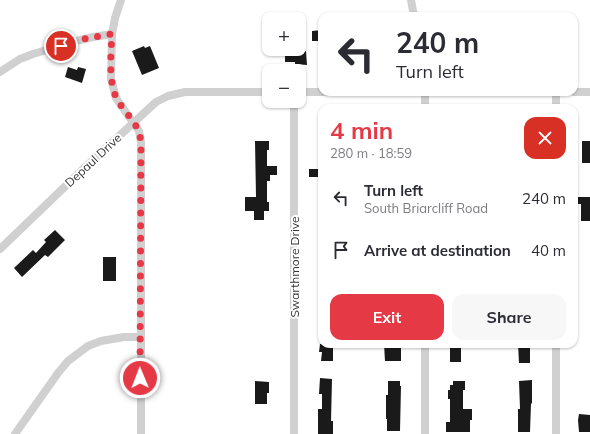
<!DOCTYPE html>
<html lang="en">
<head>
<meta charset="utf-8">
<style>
  :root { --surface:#fff; --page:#f7f7f7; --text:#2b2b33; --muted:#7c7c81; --accent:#e63946 }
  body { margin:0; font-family:Mulish,sans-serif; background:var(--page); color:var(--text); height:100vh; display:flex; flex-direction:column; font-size:15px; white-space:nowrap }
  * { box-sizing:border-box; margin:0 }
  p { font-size:13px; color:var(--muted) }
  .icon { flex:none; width:22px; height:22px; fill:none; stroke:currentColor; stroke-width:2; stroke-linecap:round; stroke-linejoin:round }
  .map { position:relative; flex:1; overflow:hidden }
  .panel { position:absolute; left:318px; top:104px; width:260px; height:244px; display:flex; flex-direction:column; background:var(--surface); border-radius:12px; box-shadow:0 1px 3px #0004 }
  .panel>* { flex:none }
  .hud { position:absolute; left:318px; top:12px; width:260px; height:84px; border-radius:12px; box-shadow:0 1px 3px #0004; background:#fff; color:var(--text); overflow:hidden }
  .tools { position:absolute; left:262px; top:12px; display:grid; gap:8px }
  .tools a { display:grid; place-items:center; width:44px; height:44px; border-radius:8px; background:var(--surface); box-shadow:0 1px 3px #0004; font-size:20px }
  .pin { position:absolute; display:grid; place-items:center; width:34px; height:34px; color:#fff; margin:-17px; border:2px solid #fff; border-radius:50%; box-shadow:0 1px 4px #0007 }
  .me { position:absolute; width:44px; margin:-22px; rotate:359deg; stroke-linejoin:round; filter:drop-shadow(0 0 3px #0008) }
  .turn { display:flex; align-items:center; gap:14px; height:84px; padding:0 12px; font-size:18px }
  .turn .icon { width:52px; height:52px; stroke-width:2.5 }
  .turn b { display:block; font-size:28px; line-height:34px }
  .round { display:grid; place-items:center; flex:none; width:42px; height:42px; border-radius:12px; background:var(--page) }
  .head { display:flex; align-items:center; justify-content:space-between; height:68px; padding:0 12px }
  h1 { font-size:24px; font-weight:700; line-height:30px; color:var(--accent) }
  .primary-button { display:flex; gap:8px; margin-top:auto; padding:8px 12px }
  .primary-button a { flex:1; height:46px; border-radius:12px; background:var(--accent); color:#fff; font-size:16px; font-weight:700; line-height:46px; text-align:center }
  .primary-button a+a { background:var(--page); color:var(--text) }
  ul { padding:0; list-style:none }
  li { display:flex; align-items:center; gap:12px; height:52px; padding:0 12px }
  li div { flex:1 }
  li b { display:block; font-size:15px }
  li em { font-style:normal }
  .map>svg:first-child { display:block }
  .building { fill:#1a1a1a }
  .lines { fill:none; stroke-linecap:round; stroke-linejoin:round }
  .street { stroke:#d0d0d0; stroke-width:8 }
  .route { stroke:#e63946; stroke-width:7; stroke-dasharray:0 12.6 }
  .labels { text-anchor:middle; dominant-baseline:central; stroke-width:4; stroke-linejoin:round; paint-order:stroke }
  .street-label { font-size:12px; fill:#333; stroke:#fff }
</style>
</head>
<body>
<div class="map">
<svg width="590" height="434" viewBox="0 0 590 434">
  <rect width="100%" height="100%" fill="#fff"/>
  <g class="building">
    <polygon points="322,30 322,41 312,41 312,31"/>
    <polygon points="144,46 145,48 150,46 159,68 142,75 132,51"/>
    <polygon points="285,51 306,51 307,65 295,64 295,62 285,62"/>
    <polygon points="68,67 77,70 78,67 86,69 82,83 65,77"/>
    <polygon points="255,141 269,141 269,150 267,150 267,166 277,166 277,175 270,175 270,181 267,181 267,202 269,202 269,211 264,211 264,220 254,220 254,211 245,211 245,197 256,197"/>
    <rect x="582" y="141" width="8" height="22"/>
    <rect x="309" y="169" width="13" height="8"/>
    <polygon points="574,197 590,197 590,221 581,221 581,204 574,204"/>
    <polygon points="55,230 65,240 48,257 45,255 22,277 14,268 33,250 36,253 46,242 44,240"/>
    <rect x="103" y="257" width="13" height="24"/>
    <polygon points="320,344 333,344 333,361 321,361 322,352 319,352"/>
    <polygon points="384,344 401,344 401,361 385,361"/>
    <rect x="450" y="344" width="11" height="18"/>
    <polygon points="518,344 530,344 530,363 519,363"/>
    <polygon points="320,378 332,379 331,421 333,421 333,434 318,434 318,409 322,409 322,394 319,394"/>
    <polygon points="532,380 532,403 531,404 530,432 518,432 518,409 520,409 519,381"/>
    <polygon points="255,381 269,382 269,393 267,393 267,404 255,404"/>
    <polygon points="388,381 400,381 400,386 401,386 400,431 387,431 387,419 386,419 386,395 388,395"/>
    <polygon points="453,381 465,381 465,390 463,390 463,409 472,409 472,420 470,420 470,432 446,432 446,422 450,422 450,399 448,399 448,390 450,390 450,385 453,385"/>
    <polygon points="579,414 590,415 590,432 579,432 578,420"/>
  </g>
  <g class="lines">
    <g class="street">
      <polyline points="121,0 115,18 112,34 111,79 116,98 139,131 141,142 141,434"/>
      <polyline points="411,0 414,16"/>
      <polyline points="0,72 20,59 33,54 80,40 93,37 112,34"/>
      <polyline points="299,92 483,92"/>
      <polyline points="425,92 425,108"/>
      <polyline points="574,92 590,92"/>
      <polyline points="556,108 556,92"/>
      <polyline points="0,249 79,173 156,102 168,96 185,92 269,92"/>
      <polyline points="15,434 58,373 68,361 88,346 101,341 124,337 140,337"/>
      <polyline points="294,434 294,101"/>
      <polyline points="425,434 425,344"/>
      <polyline points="556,434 556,344"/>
    </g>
  </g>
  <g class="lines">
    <path class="route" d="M61 46 88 38 112 34C111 52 108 83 117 99 123 110 133 119 138 130 140 133 140 138 141 142L140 378"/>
  </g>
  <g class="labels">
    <g class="street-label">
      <text transform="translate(93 160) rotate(-43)">Depaul Drive</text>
      <text transform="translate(294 267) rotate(-90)">Swarthmore Drive</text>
    </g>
  </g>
</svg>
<div class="tools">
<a>+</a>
<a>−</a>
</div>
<div class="pin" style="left:61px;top:46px;background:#d93025"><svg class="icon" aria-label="arrive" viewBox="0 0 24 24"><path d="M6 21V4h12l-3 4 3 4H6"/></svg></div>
<svg class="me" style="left:140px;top:378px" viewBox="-20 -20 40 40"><circle r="17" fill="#e63946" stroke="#fff" stroke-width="3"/><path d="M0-11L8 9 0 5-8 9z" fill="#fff"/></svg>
<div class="hud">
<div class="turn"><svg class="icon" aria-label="left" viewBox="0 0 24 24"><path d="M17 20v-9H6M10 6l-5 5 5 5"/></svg><div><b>240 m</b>Turn left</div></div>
</div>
<section class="panel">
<div class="head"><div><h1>4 min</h1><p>280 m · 18:59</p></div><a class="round" style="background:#d93025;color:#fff"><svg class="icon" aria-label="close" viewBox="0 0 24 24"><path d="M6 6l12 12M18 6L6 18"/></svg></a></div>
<ul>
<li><svg class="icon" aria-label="left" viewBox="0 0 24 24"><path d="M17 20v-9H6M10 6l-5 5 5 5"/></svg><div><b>Turn left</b><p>South Briarcliff Road</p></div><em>240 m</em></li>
<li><svg class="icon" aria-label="arrive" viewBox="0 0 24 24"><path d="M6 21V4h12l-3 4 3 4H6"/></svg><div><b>Arrive at destination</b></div><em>40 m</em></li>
</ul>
<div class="primary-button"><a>Exit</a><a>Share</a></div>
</section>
</div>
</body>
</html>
